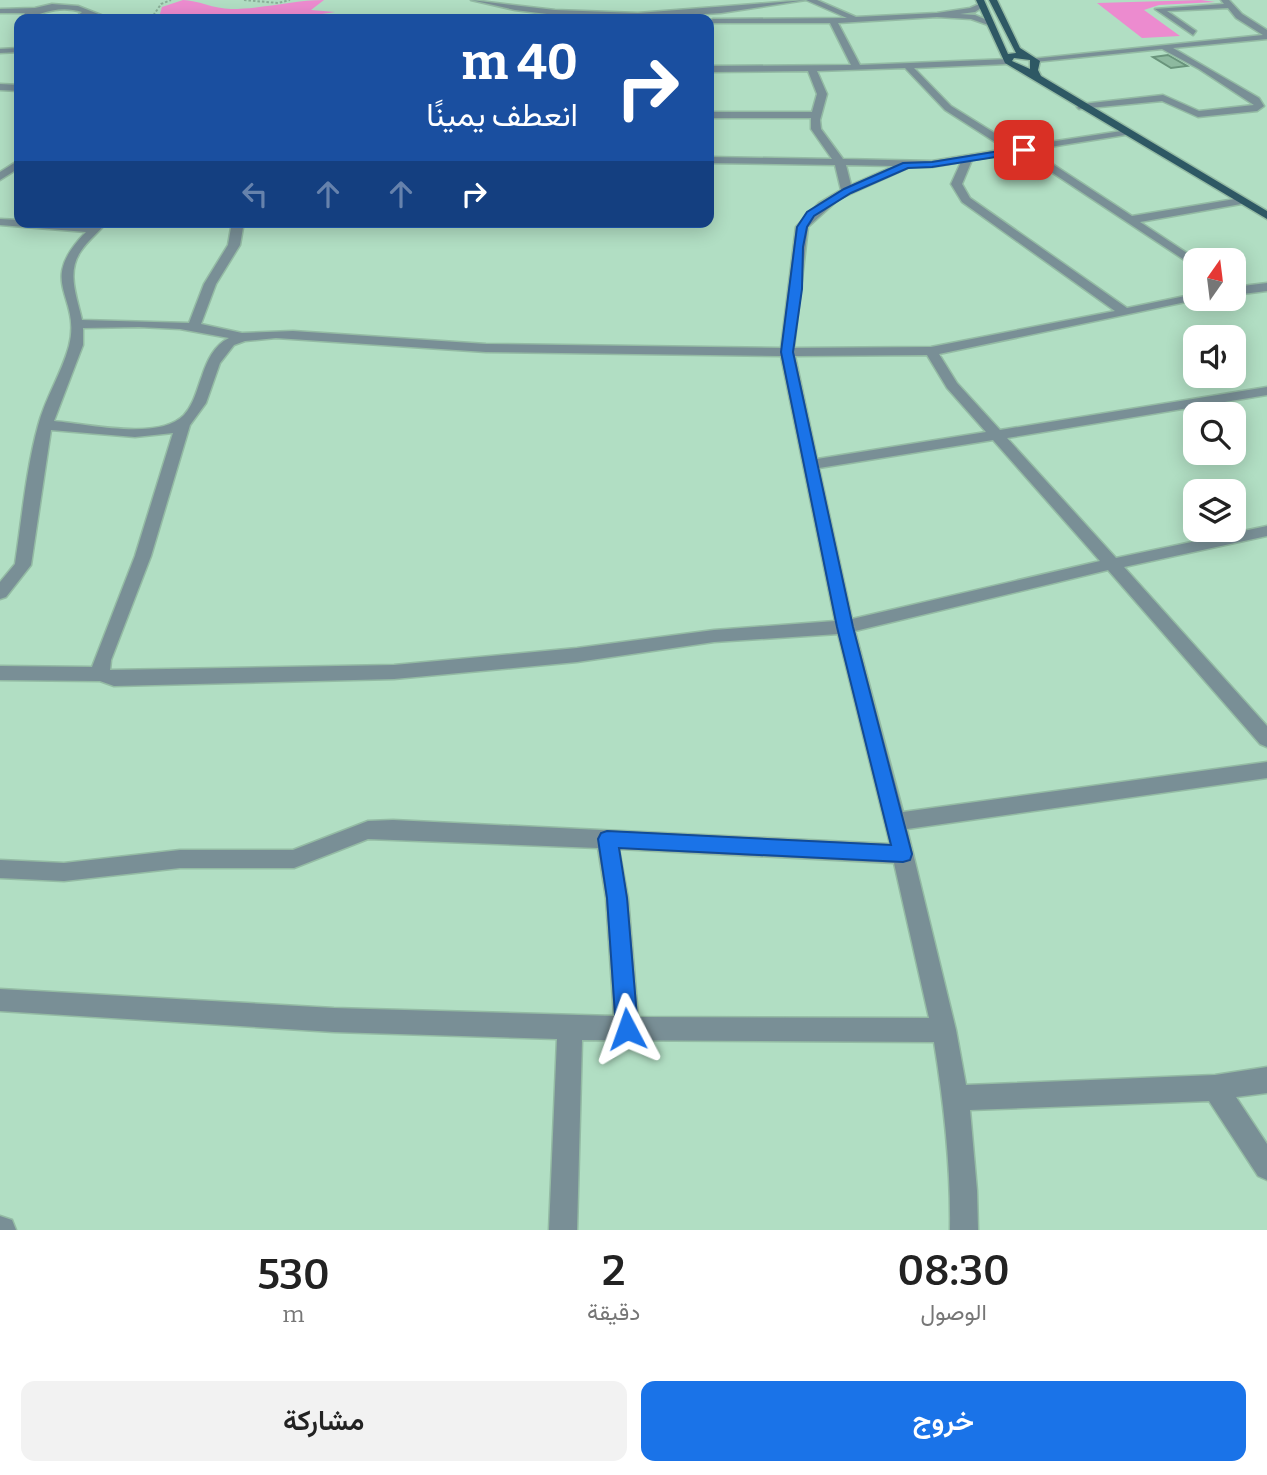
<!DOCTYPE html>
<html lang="ar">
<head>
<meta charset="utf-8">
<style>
  :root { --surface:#fff; --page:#f2f2f2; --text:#222; --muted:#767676; --accent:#1a73e8 }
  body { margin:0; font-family:Bitter,Vazirmatn,serif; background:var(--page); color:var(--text); direction:rtl; height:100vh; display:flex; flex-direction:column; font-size:26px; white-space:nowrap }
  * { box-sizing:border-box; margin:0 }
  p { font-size:23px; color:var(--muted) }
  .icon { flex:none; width:38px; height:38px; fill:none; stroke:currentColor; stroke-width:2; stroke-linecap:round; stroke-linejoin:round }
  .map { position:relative; height:1230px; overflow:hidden; direction:ltr }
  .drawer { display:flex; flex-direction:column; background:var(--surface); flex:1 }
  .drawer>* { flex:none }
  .guide { position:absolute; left:14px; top:14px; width:700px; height:214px; border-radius:14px; box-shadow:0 4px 18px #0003; direction:rtl; background:#1a4fa0; color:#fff; overflow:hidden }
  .needle { width:46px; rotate:14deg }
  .fabs { position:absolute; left:1183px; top:248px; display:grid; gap:14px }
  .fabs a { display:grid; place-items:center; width:63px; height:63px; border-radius:14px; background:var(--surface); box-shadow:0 4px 18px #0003; font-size:35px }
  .pin { position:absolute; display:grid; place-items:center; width:60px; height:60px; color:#fff; margin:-30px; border-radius:14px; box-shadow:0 4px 10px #0006 }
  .me { position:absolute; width:77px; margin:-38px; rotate:356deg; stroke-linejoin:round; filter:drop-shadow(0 0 5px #0008) }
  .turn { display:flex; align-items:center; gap:24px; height:147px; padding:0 21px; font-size:32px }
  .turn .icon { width:91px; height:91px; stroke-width:2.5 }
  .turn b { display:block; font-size:49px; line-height:60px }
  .lanes { display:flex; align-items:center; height:66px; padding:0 21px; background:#0003; justify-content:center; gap:35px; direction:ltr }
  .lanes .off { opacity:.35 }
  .eta { display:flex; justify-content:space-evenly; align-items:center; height:119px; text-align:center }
  .eta b { font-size:42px; font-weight:600; line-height:49px }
  .cta { display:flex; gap:14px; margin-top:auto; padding:14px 21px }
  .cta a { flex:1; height:80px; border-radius:14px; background:var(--accent); color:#fff; font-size:28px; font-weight:600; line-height:80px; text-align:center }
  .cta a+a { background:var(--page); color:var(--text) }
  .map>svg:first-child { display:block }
  .green { fill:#ec8bcf }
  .building { fill:#8db99f; stroke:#69947b; stroke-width:2 }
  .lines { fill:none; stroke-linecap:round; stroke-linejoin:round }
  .minor-casing { stroke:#94bba4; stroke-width:3 }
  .major-casing { stroke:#94bba4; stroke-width:3 }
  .path { stroke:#89ae98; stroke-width:2; stroke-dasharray:2.5 2; stroke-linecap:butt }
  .minor { fill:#798f96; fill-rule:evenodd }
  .major { fill:#2e5864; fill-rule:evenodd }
  .route { fill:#1a73e8; stroke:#114b97; stroke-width:2 }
</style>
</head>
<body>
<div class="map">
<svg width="1267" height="1230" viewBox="0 0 1267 1230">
  <rect width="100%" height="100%" fill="#b1dec3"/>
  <g class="green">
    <path d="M183 0C197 0 214 9 231 9 263 9 293 0 324 0L311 10 335 12 309 16 159 17 162 7Z"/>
    <polygon points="1201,0 1215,2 1159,5 1144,10 1180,36 1142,38 1097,3"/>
  </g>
  <polygon class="building" points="1168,55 1187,66 1171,68 1153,57"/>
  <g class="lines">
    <defs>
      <g id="minor">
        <polygon points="471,0 555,10 638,13 806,0 721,13 638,18 555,15 515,10"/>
        <path d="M806 0H817L856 17 937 13 970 8 984 2V6L975 12 960 14 975 15 994 23V27L971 19 937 17 838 23 860 65 1010 59 1007 64 914 68 951 106 1017 147 1128 130 1130 132 1125 135 1031 150 1132 216 1241 198 1246 201 1241 204 1140 222 1199 261H1195V267L1021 152 972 160 962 184 970 198 1127 308 1195 294V299H1200L939 354 957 383 1000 430 1267 387V395L1007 438 1116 558 1267 526V536L1124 567 1267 726V747L1260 744 1108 570 855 631 903 812 1267 762V778L907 829 956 1030 966 1085 1215 1075 1267 1067V1093L1236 1097 1267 1144V1180L1258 1176 1209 1101 970 1110 977 1191 978 1230H950C951 1167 944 1104 934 1042L582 1040 577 1230H549L557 1039 334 1032 0 1011V989L334 1008 614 1016 606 898 598 848 368 839 294 868H180L64 881 0 878V860L64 863 180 850H293L368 821 393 820 890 844 838 634 714 642 577 662 394 679 114 686 100 681 0 680V666L92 667 135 556 173 433 135 437 51 430 31 565 6 597 0 599V582L15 564C22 518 26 470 38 426 45 398 62 373 69 346 82 295 35 284 86 232L0 225V219L19 220V222L92 226 96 222H107C99 232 88 240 81 251 66 272 77 297 82 320L189 323 204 284 228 245 232 222H244L240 245 216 284 201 324 242 333 293 331 486 344 781 348 796 227 819 203 841 190 835 165 709 163V157L832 159 811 129V118H709V112H812L817 94 808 71 709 72V66L851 65 830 23H713L709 21 713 19 847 18ZM905 68 945 110 1006 149 932 161 843 159 821 129 820 120 827 94 817 71ZM961 162 951 184 962 202 1115 311 931 347 794 348 808 227 839 199 910 167H932ZM846 165 894 166 851 185ZM139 327 180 329 229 338C214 345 207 361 202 376 197 389 194 404 184 415 159 441 87 424 54 421L83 345V328ZM276 338 486 352 781 356 835 621 714 630 577 648 394 665 110 670 111 660 151 556 190 425 206 403 220 363 234 345 245 341ZM927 355 947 388 986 432 817 459 795 356ZM993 440 1100 561 852 619 819 468ZM619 849 894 863 929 1018 638 1017 628 898Z"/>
        <polygon points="1221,0 1229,0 1242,14 1267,30 1267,39 1173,48 1259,98 1264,106 1257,111 1198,117 1162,101 1079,109 1077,107 1082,104 1163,95 1199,111 1254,105 1199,69 1162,49 1035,62 1031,59 1263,35 1236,18 1228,8 1167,11 1196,31 1193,35 1155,9 1224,4"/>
        <path d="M52 4 78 6 111 19 87 17 74 19 82 12C57 4 39 15 19 21L25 13H0V9L35 8Z"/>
        <polygon points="19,48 19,52 0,53 0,49"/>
        <polygon points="0,84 19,85 19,91 0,90"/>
        <polygon points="19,160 19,168 0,180 0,172"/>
        <polygon points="1267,283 1267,291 1234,295 1234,287"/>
        <polygon points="0,1216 12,1220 16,1230 0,1230"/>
      </g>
      <path id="major" d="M976 0H984L1008 54 1016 53 989 0H997L1020 48 1040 61 1038 70 1041 76 1267 211V219L1005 63ZM1014 58 1030 60V69L1012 61Z"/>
    </defs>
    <use href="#minor" class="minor-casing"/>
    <use href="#major" class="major-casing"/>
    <g class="path">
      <polyline points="244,0 278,3 290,0"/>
      <polyline points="151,19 161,4 171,0"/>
    </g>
    <use href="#minor" class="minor"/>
    <use href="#major" class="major"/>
  </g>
  <polygon class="route" points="1024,147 1027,148 1027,152 932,167 908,168 851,193 814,216 807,227 803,247 802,289 793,352 853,627 912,854 910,860 903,862 619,848 627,898 638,1029 635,1036 627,1039 620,1036 616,1029 607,898 598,839 601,833 607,831 891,845 837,627 781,352 797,227 807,212 844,189 903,163 932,162"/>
</svg>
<div class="fabs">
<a><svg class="needle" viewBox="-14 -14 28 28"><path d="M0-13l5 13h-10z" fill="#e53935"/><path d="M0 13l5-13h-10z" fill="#767676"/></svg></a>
<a><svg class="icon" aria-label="sound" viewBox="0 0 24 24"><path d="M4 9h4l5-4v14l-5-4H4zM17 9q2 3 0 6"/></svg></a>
<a><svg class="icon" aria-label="search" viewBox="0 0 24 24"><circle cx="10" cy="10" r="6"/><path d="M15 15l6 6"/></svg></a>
<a><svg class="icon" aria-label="layers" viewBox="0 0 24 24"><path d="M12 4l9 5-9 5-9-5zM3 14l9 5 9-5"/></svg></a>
</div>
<div class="pin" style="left:1024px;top:150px;background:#d93025"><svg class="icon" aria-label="arrive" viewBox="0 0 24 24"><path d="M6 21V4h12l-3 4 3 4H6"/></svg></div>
<svg class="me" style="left:627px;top:1029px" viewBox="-20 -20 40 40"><path d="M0-17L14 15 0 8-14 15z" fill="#1a73e8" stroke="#fff" stroke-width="4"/></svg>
<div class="guide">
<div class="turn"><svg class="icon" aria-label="right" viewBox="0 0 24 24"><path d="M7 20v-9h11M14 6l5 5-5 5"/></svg><div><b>40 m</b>انعطف يمينًا</div></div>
<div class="lanes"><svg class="icon off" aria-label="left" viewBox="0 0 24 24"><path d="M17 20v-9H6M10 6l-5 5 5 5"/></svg><svg class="icon off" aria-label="ahead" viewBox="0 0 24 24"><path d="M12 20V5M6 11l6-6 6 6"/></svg><svg class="icon off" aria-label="ahead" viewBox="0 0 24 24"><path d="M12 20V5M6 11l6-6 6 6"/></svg><svg class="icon" aria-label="right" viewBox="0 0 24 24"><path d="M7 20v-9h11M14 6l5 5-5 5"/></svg></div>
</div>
</div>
<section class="drawer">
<div class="eta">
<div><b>08:30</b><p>الوصول</p></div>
<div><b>2</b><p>دقيقة</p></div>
<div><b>530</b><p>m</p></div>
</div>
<div class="cta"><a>خروج</a><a>مشاركة</a></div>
</section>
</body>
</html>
